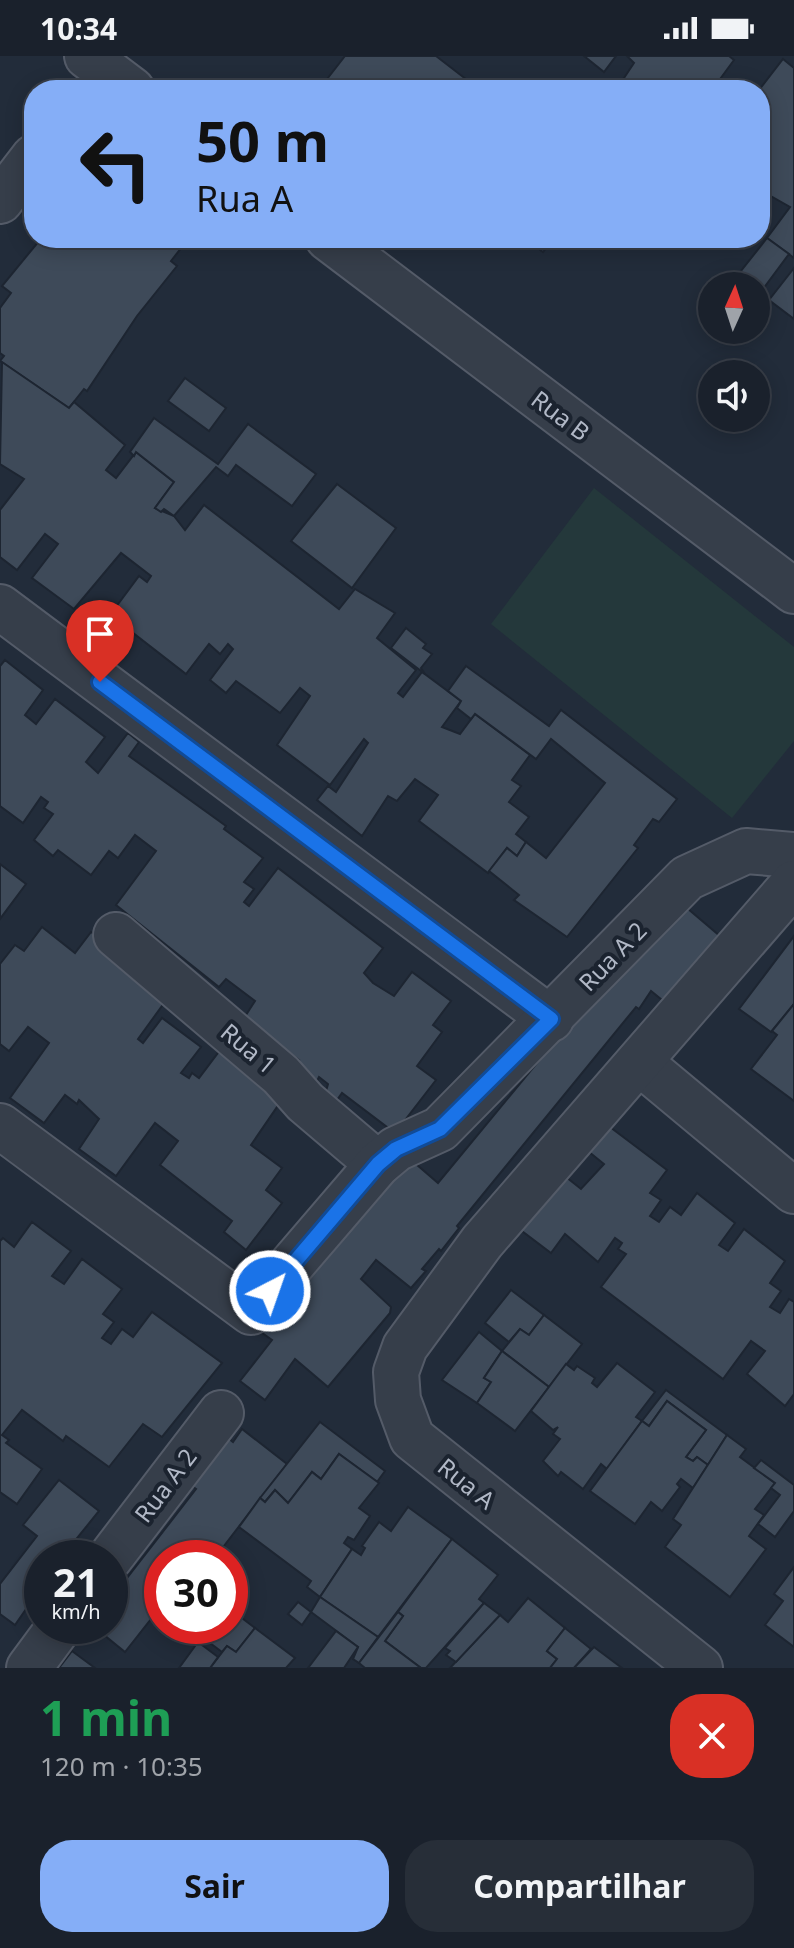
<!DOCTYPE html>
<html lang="pt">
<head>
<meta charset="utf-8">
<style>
  :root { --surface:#1a212c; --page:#272e38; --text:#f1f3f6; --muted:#9fa3a9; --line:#383e48; --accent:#85aef7 }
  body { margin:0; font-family:"Noto Sans",sans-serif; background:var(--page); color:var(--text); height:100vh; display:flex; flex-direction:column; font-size:30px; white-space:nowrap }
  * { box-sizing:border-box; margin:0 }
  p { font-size:26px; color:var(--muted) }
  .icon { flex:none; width:44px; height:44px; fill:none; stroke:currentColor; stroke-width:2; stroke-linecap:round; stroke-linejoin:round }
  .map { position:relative; height:1612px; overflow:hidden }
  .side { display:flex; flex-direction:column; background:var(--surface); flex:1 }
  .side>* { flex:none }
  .banner { position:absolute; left:24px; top:24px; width:746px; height:168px; border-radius:32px; box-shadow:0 4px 20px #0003,0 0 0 2px var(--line); background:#85aef7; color:#111; overflow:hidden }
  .needle { width:52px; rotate:3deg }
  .controls { position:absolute; left:698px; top:216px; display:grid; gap:16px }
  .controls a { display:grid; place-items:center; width:72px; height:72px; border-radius:50%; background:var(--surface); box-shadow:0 4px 20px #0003,0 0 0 2px var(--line); font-size:40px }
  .speed { position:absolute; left:24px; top:1484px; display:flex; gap:16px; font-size:40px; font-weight:700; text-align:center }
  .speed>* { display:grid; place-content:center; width:104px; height:104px; border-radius:50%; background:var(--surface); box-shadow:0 4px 20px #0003,0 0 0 2px var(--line); line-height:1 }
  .speed small { font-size:20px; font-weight:400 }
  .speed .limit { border:12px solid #d22; background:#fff; color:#111 }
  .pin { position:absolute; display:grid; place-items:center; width:68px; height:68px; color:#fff; margin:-82px -34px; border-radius:50% 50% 50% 0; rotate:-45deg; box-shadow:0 0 8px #0007 }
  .pin .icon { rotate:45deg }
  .me { position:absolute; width:88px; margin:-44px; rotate:41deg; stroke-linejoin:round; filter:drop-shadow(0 0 6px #0008) }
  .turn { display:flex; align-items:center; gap:28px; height:168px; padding:0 40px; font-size:36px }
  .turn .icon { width:104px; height:104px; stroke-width:2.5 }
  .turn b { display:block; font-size:56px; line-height:68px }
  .round { display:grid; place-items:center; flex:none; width:84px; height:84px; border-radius:32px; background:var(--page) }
  .overview { display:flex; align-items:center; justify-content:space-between; height:136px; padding:0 40px }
  h1 { font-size:48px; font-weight:700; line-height:60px; color:#1e9e55 }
  .action { display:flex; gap:16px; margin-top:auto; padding:16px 40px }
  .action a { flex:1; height:92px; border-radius:32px; background:var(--accent); color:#111; font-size:32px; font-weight:700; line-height:92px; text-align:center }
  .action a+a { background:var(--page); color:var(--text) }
  .status { display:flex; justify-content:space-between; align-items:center; height:56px; padding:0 40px; background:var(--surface); direction:ltr }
  .status svg { height:22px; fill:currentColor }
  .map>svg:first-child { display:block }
  .green { fill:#24383b }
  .building { fill:#3e4a59; stroke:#1d2531; stroke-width:2 }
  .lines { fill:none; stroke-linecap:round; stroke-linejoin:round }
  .minor-casing { stroke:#545b68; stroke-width:48 }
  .minor { stroke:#363e4a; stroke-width:44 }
  .route-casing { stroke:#114b97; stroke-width:20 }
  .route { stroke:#1a73e8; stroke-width:14 }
  .labels { text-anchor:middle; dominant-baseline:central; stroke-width:8; stroke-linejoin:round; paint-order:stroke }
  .street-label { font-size:24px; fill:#b1b8c6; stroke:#1b232f }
</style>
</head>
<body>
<div class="status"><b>10:34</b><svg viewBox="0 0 49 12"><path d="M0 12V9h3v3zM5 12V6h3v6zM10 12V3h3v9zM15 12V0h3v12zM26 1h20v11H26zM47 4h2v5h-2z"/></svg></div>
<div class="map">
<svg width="794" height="1612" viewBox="0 0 794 1612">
  <rect width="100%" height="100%" fill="#222c3a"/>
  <polygon class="green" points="594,432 794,591 794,685 732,762 491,568"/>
  <g class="building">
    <polygon points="345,0 436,0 480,34 334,34 324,27"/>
    <polygon points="584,0 616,0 604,16"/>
    <polygon points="729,0 734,4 712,34 616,34 634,7 627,0"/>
    <polygon points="783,3 794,12 794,202 767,182 790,151 760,134 759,34"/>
    <polygon points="48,182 189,182 171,205 177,210 137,260 87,335 84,333 69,352 0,305 4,300 0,297 0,252 11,237 2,230 39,185 44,188"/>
    <polygon points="525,182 554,182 543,196"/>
    <polygon points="767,182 789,198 760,237 756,230 737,220"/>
    <polygon points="794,212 794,263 769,244"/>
    <polygon points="2,306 69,352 74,346 125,389 106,414 116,422 136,396 174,426 155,452 174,460 185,474 204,449 339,553 355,533 395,557 377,582 416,614 398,637 403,641 422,616 461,645 442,671 460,678 475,658 530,699 512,724 521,730 509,746 529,761 516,778 526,786 517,800 507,792 488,817 419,765 438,739 415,723 397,745 388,740 362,780 317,744 328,730 336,736 368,687 364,683 330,729 277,689 310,640 300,632 280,657 236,625 226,637 210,624 233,593 228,588 220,598 209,588 186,618 110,559 139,520 147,526 151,520 121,497 74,553 32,522 58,488 45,478 17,514 0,501 0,454 24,423 0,408"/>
    <polygon points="185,322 226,352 209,375 168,345"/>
    <polygon points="154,362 218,408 248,368 316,418 292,450 236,409 228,420 216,411 174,460 164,453 161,456 155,452 174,426 136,396 134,400 130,396"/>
    <polygon points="337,428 396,472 352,532 291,485"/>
    <polygon points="406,572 426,588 423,592 432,598 421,612 425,618 391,592"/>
    <polygon points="5,604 43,634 25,659 36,668 55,643 105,681 86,706 98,717 128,677 139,686 129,700 226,770 224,773 263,802 244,826 254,833 244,846 249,850 278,812 383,892 364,917 373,927 394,940 412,916 451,945 433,969 442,976 417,1010 436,1024 395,1077 342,1037 337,1044 326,1035 328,1028 319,1021 317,1025 295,1008 299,1004 244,962 255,945 226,923 219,931 116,849 156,795 135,779 118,802 109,795 91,819 58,794 53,800 34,784 53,758 44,752 48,746 41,741 23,767 0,750 0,610"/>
    <polygon points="466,610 549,670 561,654 677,743 659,766 653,763 634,789 638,792 567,881 514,844 519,839 489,815 507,792 517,800 526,786 546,802 605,727 551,683 536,703 475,658 471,663 457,652 461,645 448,635"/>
    <polygon points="0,808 26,828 0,863"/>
    <polygon points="674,841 721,881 667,948 651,935 639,953 636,951 457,1170 459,1172 441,1195 439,1193 422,1213 426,1215 411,1232 376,1204 361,1223 391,1251 390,1257 328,1331 295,1303 265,1344 240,1325 272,1284 258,1274 402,1096 438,1127"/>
    <polygon points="42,871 75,897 91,876 175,932 138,983 143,987 162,962 201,991 181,1017 189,1022 192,1017 199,1022 230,981 292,1029 251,1089 282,1112 266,1134 282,1147 246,1194 224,1176 232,1165 160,1109 178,1085 155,1067 116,1120 79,1093 99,1063 79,1044 77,1048 65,1039 44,1067 10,1042 49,987 28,971 9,995 0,988 0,908 15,889 24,895"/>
    <polygon points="794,880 794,948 771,976 739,953"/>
    <polygon points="794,948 794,1045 751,1013 777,979 772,975"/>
    <polygon points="598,1062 667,1114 650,1137 661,1144 650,1160 659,1166 670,1151 681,1159 697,1137 735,1167 719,1189 728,1195 744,1173 785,1205 770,1227 781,1235 770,1251 780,1257 789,1243 794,1246 794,1338 785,1350 747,1318 765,1295 751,1285 723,1323 601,1231 626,1198 618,1193 622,1187 615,1182 598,1206 565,1178 551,1197 514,1169 556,1113 581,1133 604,1108 578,1087"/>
    <polygon points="32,1166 71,1195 52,1220 64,1228 82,1203 122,1233 103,1258 114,1266 102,1282 111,1288 122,1273 133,1281 152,1256 222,1307 162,1381 143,1368 109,1411 66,1380 63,1385 22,1354 2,1379 9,1384 6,1387 42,1413 17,1448 0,1436 0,1185 3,1182 14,1191"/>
    <polygon points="511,1234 544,1259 529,1279 520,1273 509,1286 485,1267"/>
    <polygon points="544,1259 582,1288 549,1331 502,1295 520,1273 529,1279"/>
    <polygon points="479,1276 502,1295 484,1322 491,1326 477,1347 442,1324"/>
    <polygon points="502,1295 549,1331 515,1375 477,1347 491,1326 484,1322"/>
    <polygon points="617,1307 655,1336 636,1361 642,1365 607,1413 601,1408 583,1433 561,1416 558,1420 543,1405 560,1383 553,1378 558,1371 553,1374 531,1355 566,1308 574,1314 577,1310 595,1322 592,1327 597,1331"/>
    <polygon points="666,1334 727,1379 708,1409 697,1401 693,1405 686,1401 706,1374 667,1345 649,1370 642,1365"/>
    <polygon points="667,1345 706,1374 686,1401 693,1405 697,1401 708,1409 693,1432 681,1423 677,1428 680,1431 662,1455 651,1446 635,1468 590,1435 642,1365 649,1370"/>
    <polygon points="208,1366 233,1386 242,1373 287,1408 217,1499 208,1491 199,1502 162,1502 162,1549 125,1596 93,1570 110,1570 110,1544 196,1433 171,1415"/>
    <polygon points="320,1366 385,1415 377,1426 339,1398 321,1423 312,1416 288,1447 275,1434 265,1446 260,1442"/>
    <polygon points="727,1379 746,1393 740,1401 775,1427 755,1453 764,1459 749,1480 766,1493 730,1541 665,1491 681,1469 673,1463"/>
    <polygon points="339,1398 379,1427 359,1452 370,1460 354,1484 348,1481 344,1487 352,1493 320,1541 307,1531 311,1525 239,1471 260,1442 265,1446 275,1434 288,1447 312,1416 321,1423"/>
    <polygon points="761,1404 794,1429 794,1455 775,1481 758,1468 780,1439 771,1432 775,1427 754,1412"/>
    <polygon points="59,1424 99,1455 61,1502 42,1502 42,1530 15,1569 0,1558 0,1528 37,1480 23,1469"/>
    <polygon points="408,1451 452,1483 378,1581 320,1541 352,1493 361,1499 365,1492 362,1490 379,1466 391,1475"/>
    <polygon points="452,1483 498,1519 479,1543 484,1547 426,1612 421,1612 385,1585 403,1560 398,1556"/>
    <polygon points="794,1511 794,1591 765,1569 783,1545 774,1538"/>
    <polygon points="320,1541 378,1581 359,1607 353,1603 358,1591 311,1556"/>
    <polygon points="528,1542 565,1572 547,1595 557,1603 550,1612 450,1612 500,1559 508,1566"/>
    <polygon points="298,1546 311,1556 302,1569 288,1558"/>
    <polygon points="484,1547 500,1559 456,1606 446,1599 450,1595 445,1592"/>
    <polygon points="230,1553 255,1572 236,1596 227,1590 222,1596 202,1581 211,1570 230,1570"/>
    <polygon points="398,1556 403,1560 385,1585 421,1612 365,1612 359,1607"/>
    <polygon points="255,1572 295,1602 286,1612 210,1612 227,1590 236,1596"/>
    <polygon points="565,1572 591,1593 574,1612 550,1612 557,1603 547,1595"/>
    <polygon points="336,1575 358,1591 344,1612 308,1612"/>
    <polygon points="198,1586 218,1601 210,1612 179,1612"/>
    <polygon points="594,1591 622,1612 574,1612"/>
    <polygon points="72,1595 95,1612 59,1612"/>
  </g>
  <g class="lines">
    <defs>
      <g id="minor">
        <polyline points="87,0 132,34"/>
        <polyline points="0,145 34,101"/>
        <polyline points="328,182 794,535"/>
        <polyline points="0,551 551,963"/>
        <polyline points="116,879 281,1019 305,1046 378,1108"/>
        <polyline points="639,1006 794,1135"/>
        <polyline points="0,1070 251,1256 378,1108 396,1093 440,1073 687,822 746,795 794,799"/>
        <polyline points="110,1502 221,1357"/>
        <polyline points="29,1612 60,1570"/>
        <polyline points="700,1612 412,1382 398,1344 396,1316 405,1291 482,1186 794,827"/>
      </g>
    </defs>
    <use href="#minor" class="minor-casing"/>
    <use href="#minor" class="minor"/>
  </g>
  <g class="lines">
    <defs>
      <polyline id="route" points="100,626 551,963 440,1073 396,1093 378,1108 270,1235"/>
    </defs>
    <use href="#route" class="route-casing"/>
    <use href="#route" class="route"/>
  </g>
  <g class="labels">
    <g class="street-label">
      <text transform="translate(561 359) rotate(37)">Rua B</text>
      <text transform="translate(612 900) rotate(-46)">Rua A 2</text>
      <text transform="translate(249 992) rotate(40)">Rua 1</text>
      <text transform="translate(467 1427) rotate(39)">Rua A</text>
      <text transform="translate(165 1429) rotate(-53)">Rua A 2</text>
    </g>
  </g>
</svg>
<div class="controls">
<a><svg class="needle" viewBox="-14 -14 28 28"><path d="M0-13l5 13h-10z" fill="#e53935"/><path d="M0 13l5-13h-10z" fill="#9fa3a9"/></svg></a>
<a><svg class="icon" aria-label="sound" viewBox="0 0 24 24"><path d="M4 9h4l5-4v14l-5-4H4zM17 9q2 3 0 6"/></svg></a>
</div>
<div class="speed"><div>21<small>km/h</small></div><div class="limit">30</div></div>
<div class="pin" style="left:100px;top:626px;background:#d93025"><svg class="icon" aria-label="arrive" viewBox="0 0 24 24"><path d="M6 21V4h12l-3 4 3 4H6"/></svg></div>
<svg class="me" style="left:270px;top:1235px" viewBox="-20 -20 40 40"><circle r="17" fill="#1a73e8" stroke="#fff" stroke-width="3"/><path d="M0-11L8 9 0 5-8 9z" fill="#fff"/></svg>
<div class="banner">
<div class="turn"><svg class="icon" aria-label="left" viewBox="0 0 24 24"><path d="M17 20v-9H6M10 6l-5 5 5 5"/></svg><div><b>50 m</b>Rua A</div></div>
</div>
</div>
<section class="side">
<div class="overview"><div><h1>1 min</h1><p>120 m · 10:35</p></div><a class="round" style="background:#d93025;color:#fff"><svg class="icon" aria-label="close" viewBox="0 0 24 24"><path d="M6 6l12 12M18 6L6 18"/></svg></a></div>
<div class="action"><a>Sair</a><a>Compartilhar</a></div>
</section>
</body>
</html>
